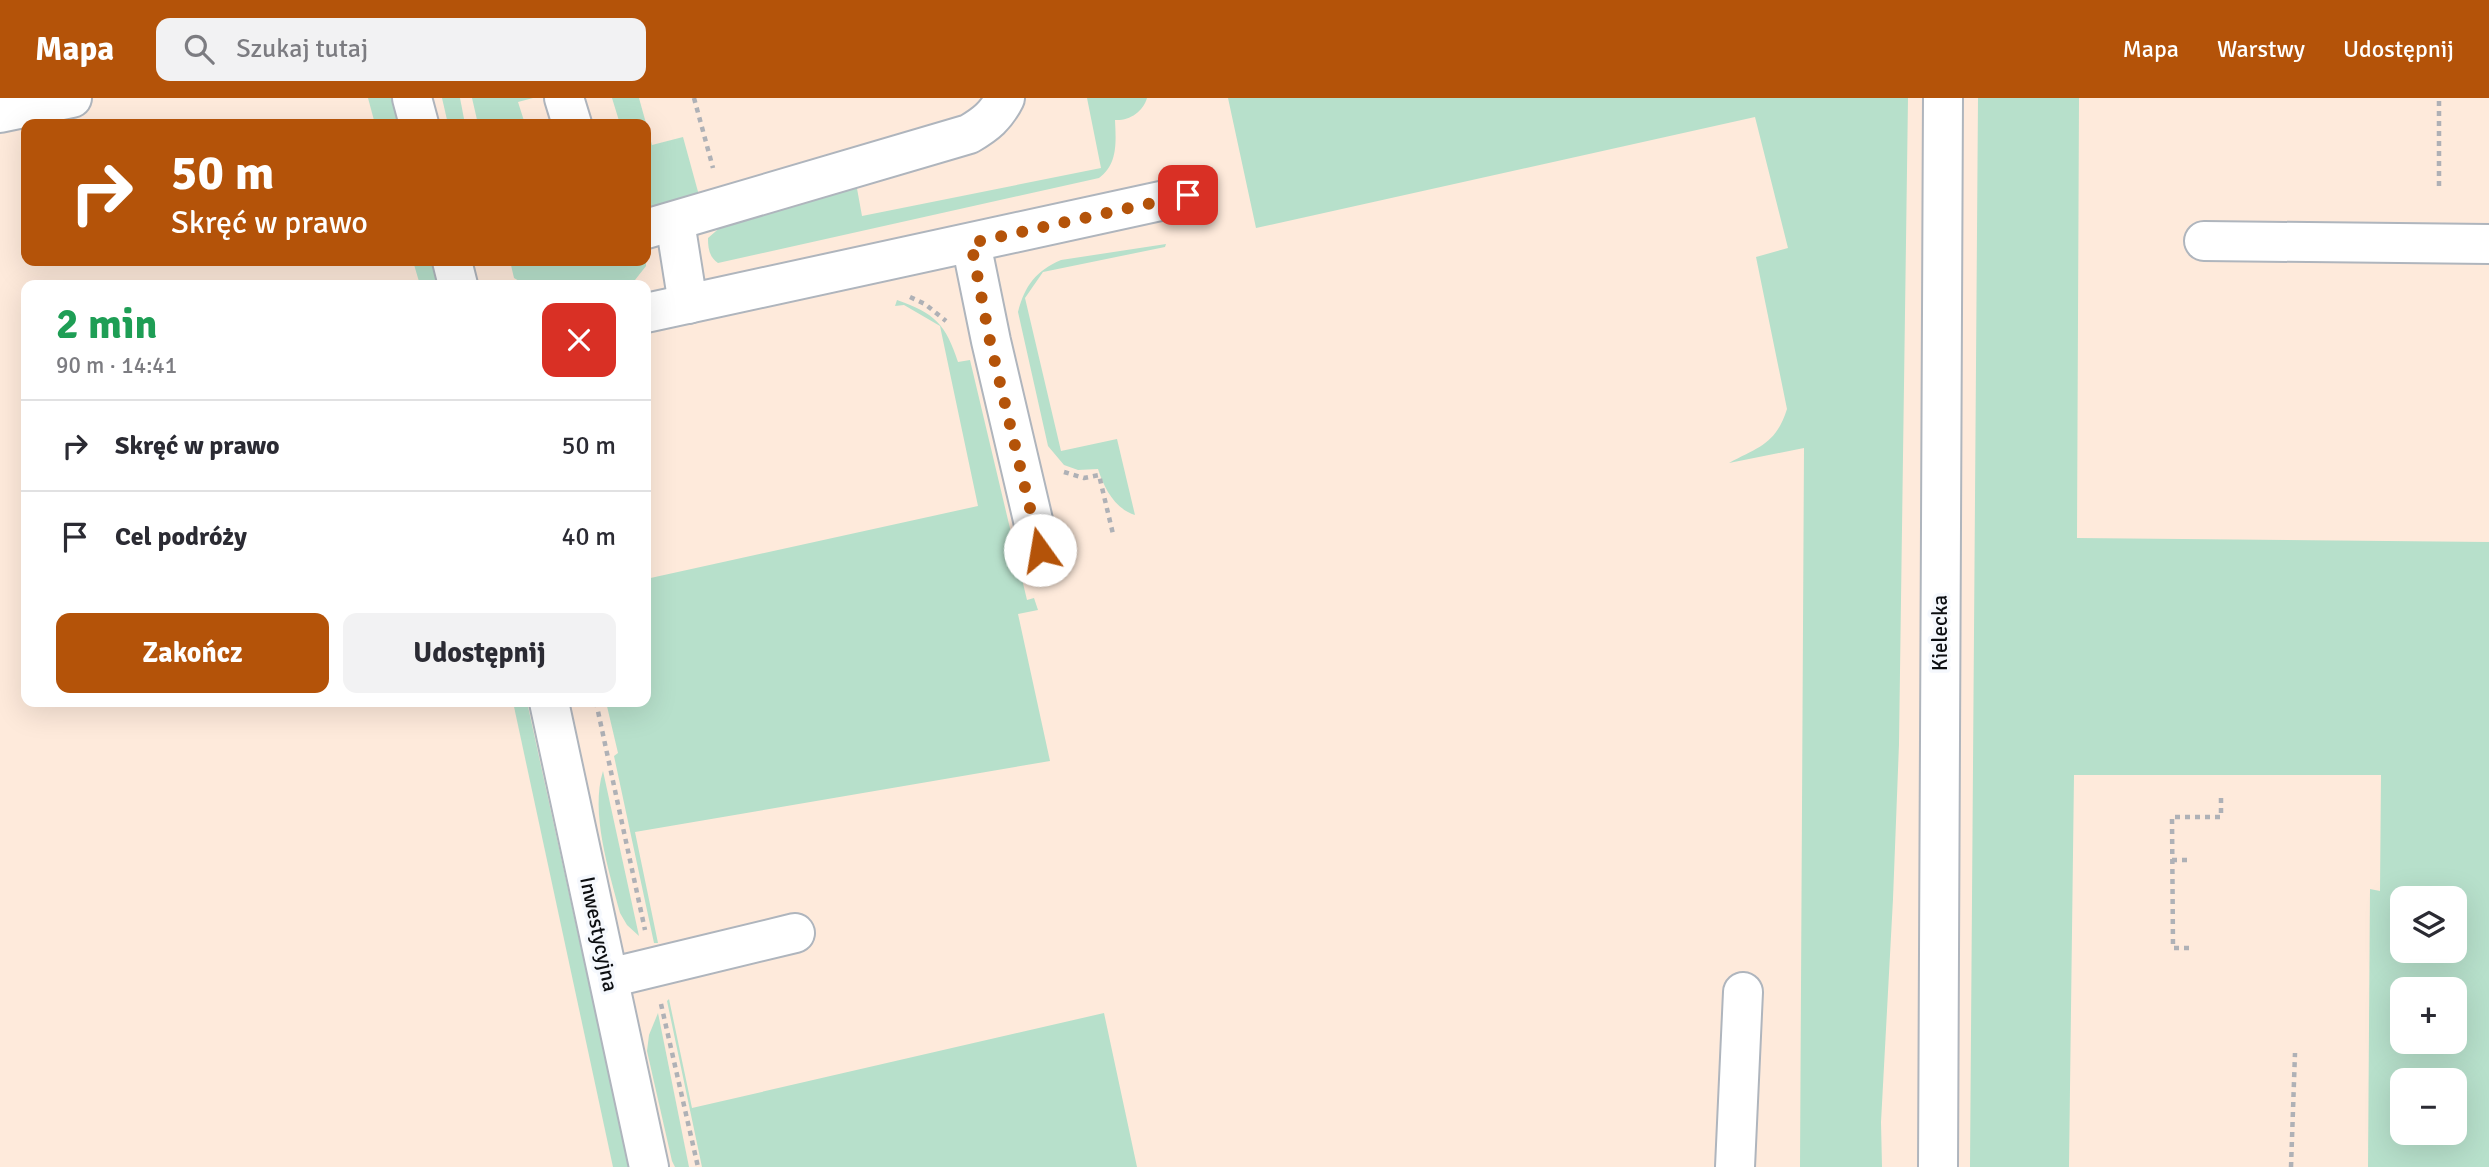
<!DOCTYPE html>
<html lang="pl">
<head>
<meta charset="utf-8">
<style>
  :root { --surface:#fff; --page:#f2f2f3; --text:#2b2b33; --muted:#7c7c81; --line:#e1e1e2; --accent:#b45309 }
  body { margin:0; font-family:Signika,sans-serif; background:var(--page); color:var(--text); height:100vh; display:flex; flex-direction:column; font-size:26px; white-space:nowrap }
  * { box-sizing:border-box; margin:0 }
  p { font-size:23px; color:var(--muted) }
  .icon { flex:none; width:38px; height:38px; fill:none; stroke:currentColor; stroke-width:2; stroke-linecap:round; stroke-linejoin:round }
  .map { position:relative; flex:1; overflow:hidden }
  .drawer { position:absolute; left:21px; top:182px; width:630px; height:427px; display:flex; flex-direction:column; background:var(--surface); border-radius:14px; box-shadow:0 7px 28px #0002 }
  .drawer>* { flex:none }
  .guide { position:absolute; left:21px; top:21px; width:630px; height:147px; border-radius:14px; box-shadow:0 7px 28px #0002; background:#b45309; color:#fff; overflow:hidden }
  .tools { position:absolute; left:2390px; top:788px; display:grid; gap:14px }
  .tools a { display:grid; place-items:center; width:77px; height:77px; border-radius:14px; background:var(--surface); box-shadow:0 7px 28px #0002; font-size:35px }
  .pin { position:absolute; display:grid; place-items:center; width:60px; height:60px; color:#fff; margin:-30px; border-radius:14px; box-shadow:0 4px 10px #0006 }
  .me { position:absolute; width:77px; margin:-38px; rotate:347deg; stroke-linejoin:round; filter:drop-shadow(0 0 5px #0008) }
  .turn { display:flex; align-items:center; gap:24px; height:147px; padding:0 35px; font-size:32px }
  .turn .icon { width:91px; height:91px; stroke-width:2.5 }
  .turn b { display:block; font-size:49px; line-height:60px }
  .round { display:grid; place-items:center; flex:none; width:74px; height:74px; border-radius:14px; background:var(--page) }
  .overview { display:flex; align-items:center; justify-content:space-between; height:119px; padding:0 35px }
  h1 { font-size:42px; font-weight:800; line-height:52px; color:#1e9e55 }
  .cta { display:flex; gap:14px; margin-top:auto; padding:14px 35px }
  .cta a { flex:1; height:80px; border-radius:14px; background:var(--accent); color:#fff; font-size:28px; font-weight:800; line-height:80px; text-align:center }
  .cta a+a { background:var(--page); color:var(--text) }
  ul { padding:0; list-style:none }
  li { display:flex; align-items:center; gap:21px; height:91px; padding:0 35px; border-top:2px solid var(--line) }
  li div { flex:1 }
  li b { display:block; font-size:26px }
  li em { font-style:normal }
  header { display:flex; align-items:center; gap:42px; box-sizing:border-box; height:98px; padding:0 35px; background:var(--accent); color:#fff }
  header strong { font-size:33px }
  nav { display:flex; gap:38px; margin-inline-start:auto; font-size:24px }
  .search { width:490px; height:63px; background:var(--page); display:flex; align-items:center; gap:18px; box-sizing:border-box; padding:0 24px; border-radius:14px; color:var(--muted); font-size:26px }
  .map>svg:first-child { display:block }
  .industrial { fill:#feeadb; fill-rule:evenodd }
  .green { fill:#b7e0cb; fill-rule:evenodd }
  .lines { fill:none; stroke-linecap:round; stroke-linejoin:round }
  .minor-casing { stroke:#afb5bd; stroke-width:42 }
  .major-casing { stroke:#afb5bd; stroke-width:42 }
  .path { stroke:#afb1b6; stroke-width:4.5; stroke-dasharray:5 5; stroke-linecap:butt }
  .minor { stroke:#fff; stroke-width:38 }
  .major { stroke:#fff; stroke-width:38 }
  .route { stroke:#b45309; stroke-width:12; stroke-dasharray:0 21.6 }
  .labels { text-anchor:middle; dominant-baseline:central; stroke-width:7; stroke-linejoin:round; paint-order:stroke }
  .street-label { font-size:21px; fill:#0c0e11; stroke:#f5f8fd }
</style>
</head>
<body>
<header>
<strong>Mapa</strong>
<div class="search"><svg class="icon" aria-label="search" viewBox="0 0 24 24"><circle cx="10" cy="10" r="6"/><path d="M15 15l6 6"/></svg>Szukaj tutaj</div>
<nav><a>Mapa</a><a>Warstwy</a><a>Udostępnij</a></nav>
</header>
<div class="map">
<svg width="2489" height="1069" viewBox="0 0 2489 1069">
  <rect width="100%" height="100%" fill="#f5f8fd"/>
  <path class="industrial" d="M0 0H2489V1069H0ZM26 26H646V163H26ZM26 187H646V604H26ZM2403 800H2455V852H2403ZM2403 891H2455V943H2403ZM2403 982H2455V1034H2403Z"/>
  <g class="green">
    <polygon points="368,0 392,0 399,12 402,26 375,26"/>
    <polygon points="442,0 460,0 465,26 448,26"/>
    <polygon points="472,0 533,0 518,4 525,26 478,26"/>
    <polygon points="612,0 639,0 652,47 683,39 700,101 646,113 646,26 620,26"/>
    <path d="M1087 0H1147C1143 14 1129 23 1115 22 1116 44 1118 66 1099 80L718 165C709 159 708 150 708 140L723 127 856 85 862 118 1101 70Z"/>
    <path d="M1228 0H1908L1899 646 1893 801 1881 1024 1882 1069H1800L1804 350 1729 365C1759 349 1776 346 1787 311L1756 159 1788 150 1755 19 1256 130Z"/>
    <path d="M1978 0H2079L2077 440 2489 444V1069H2368L2370 791 2380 793 2381 677H2074L2069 1069H1970ZM2403 800H2455V852H2403ZM2403 891H2455V943H2403ZM2403 982H2455V1034H2403Z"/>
    <path d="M1166 146 1165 149 1043 174 1025 200 1061 353 1117 341 1135 417C1115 411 1104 390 1098 371L1078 372 1064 367 1048 348 1018 214C1025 187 1036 173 1061 162Z"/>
    <polygon points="646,156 646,168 635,182 611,187 526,187 514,180 510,163 646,163"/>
    <polygon points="413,163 432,163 437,187 420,187"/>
    <path d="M897 202C935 215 946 227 958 264L970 262 1027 502 1034 500 1038 512 1018 516 1050 663 635 734 658 845H654L614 658 618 655 606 604H646V481L978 408 940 228 904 207 895 208Z"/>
    <polygon points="513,604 527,604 629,1069 613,1069"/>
    <path d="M603 673 639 838 627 827 620 815C609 773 590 714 603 673Z"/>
    <polygon points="669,901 692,1010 1104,915 1137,1069 702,1069 667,903"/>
    <polygon points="658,915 689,1069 675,1069 672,1063 647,953 649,937"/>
  </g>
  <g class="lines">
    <defs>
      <g id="minor">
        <polyline points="412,0 419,26"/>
        <polyline points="564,0 572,26"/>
        <polyline points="0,15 72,0"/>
        <polyline points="675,124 688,206"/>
        <path d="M646 131 969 36C986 26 996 18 1005 0"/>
        <polyline points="2204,143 2489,146"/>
        <polyline points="971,145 991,243 1040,452"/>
        <polyline points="452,163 458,187"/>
        <polyline points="646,215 1188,97"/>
        <polyline points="549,604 649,1069"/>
        <polyline points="609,880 795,835"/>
        <polyline points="1735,1069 1743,894"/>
      </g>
      <polyline id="major" points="1938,1069 1943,0"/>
    </defs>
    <use href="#minor" class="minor-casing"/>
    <use href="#major" class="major-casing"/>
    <g class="path">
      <polyline points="694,0 713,70"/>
      <polyline points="2439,3 2439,90"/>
      <polyline points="910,199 925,206 946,223"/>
      <polyline points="1064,374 1084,380 1099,377 1113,436"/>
      <polyline points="596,604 645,832"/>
      <polyline points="2172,762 2189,762"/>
      <polyline points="2189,850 2173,850 2172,719 2221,719 2221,696"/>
      <polyline points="661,906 698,1069"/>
      <polyline points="2291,1069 2295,955"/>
    </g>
    <use href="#minor" class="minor"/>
    <use href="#major" class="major"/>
  </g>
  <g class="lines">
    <polyline class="route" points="1040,452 990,243 971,145 1188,97"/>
  </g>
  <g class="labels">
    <g class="street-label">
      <text transform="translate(1940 535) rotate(-90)">Kielecka</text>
      <text transform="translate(599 836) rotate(78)">Inwestycyjna</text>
    </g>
  </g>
</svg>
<div class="tools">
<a><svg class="icon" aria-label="layers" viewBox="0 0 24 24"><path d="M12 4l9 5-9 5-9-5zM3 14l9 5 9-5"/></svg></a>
<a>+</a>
<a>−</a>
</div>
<div class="pin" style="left:1188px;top:97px;background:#d93025"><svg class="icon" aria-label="arrive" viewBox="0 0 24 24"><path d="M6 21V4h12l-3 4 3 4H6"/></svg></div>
<svg class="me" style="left:1040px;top:452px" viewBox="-20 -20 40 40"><circle r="19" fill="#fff"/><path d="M0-13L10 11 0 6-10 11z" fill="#b45309"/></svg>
<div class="guide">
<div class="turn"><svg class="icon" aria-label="right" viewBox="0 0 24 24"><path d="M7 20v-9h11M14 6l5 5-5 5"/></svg><div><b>50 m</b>Skręć w prawo</div></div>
</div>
<section class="drawer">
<div class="overview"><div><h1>2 min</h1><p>90 m · 14:41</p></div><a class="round" style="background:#d93025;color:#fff"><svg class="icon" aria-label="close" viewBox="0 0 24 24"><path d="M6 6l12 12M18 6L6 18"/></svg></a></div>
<ul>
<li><svg class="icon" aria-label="right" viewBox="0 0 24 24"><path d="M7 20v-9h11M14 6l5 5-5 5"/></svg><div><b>Skręć w prawo</b></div><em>50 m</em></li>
<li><svg class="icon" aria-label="arrive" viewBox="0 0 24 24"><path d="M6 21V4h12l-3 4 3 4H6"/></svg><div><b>Cel podróży</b></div><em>40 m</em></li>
</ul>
<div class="cta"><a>Zakończ</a><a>Udostępnij</a></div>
</section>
</div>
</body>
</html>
